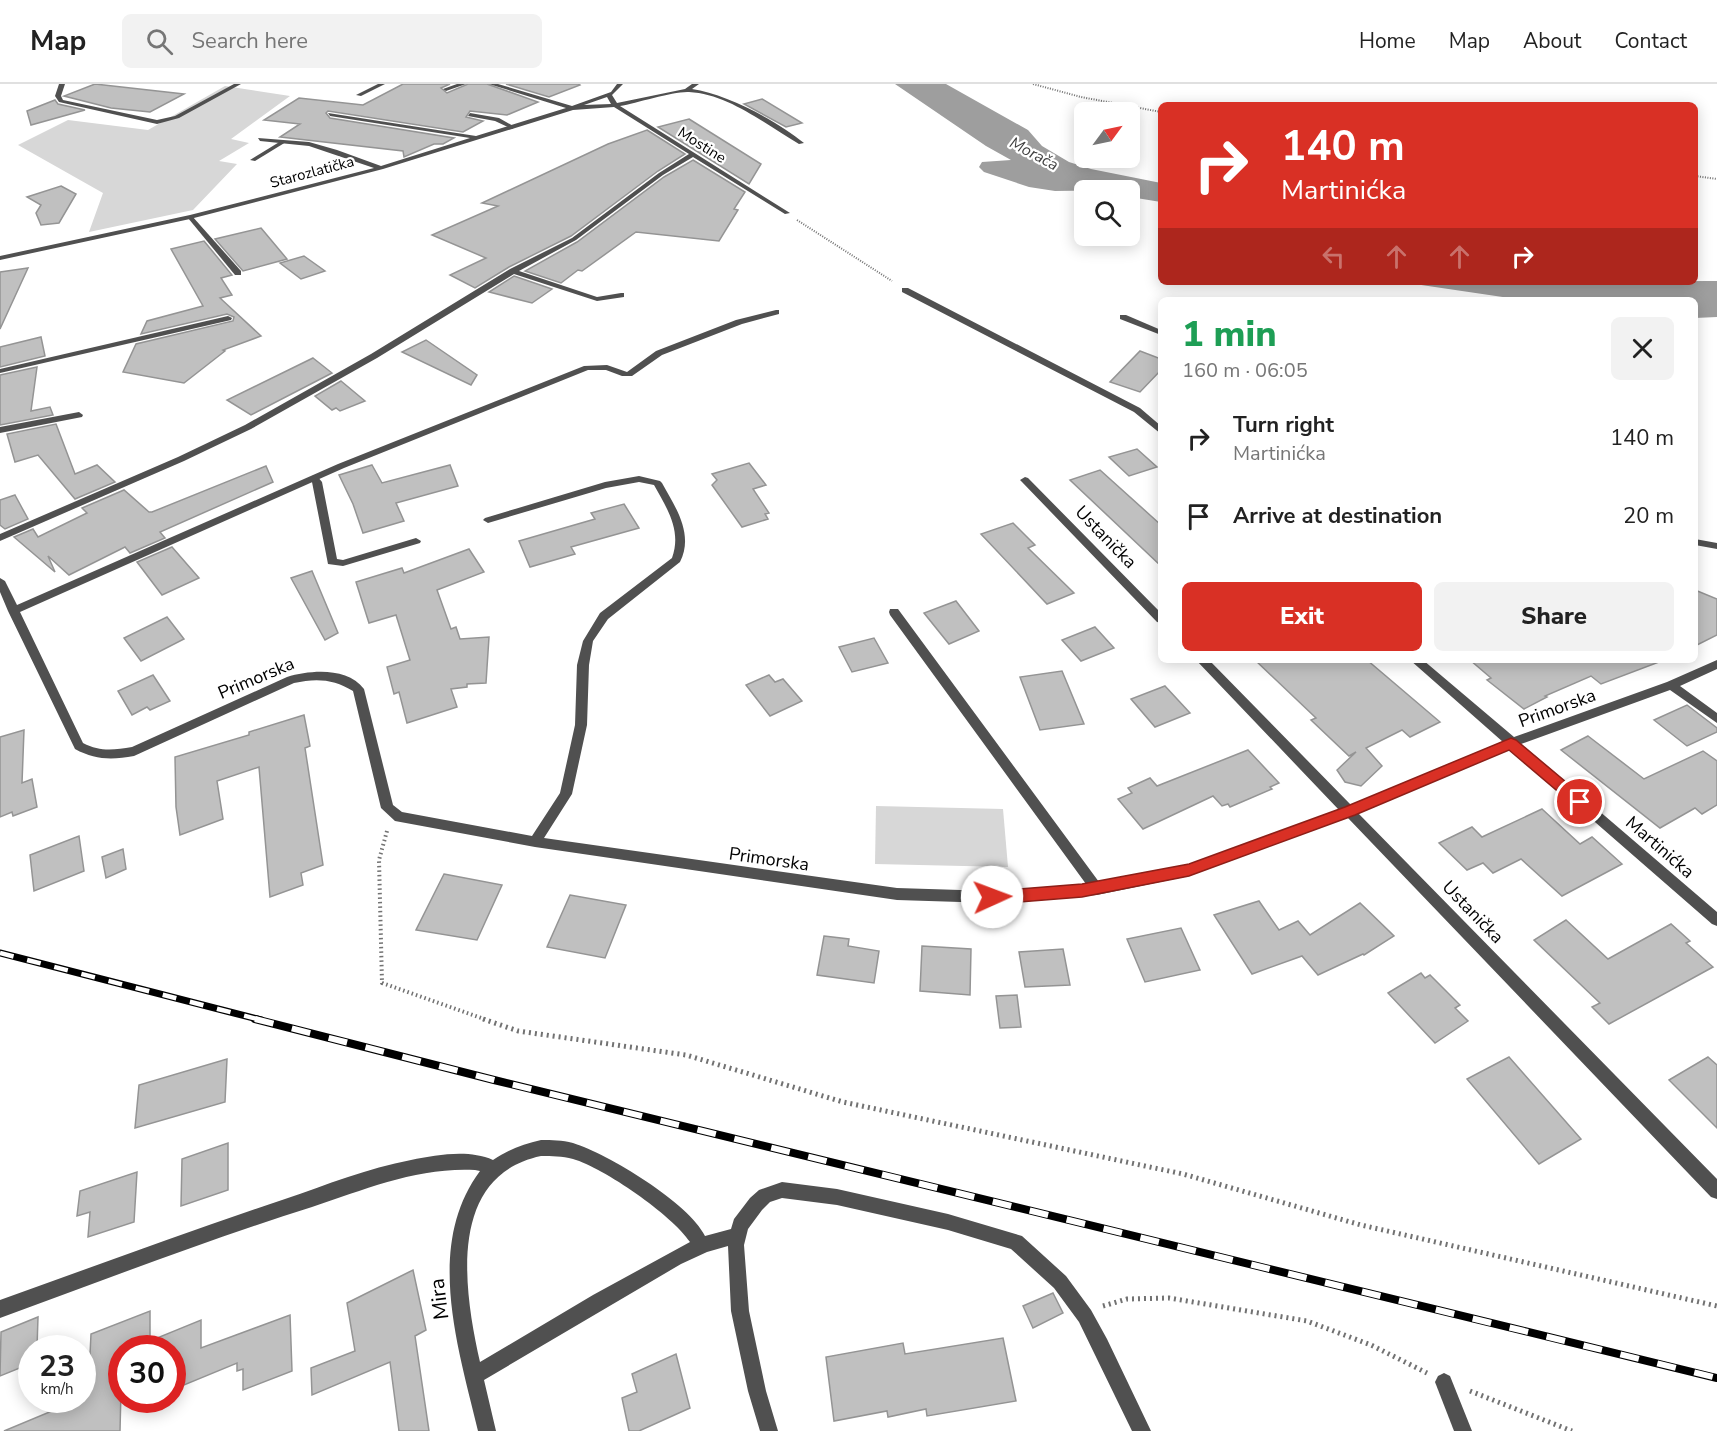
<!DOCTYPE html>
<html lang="en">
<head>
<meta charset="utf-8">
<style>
  :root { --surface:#fff; --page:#f2f2f2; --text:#222; --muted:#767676; --line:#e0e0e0; --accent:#d93025 }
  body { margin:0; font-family:"Nunito Sans",sans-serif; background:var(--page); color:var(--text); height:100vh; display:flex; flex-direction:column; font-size:22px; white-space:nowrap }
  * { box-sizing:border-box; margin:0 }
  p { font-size:20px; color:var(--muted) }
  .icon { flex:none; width:33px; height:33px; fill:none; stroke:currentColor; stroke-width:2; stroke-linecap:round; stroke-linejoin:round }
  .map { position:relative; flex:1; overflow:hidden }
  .drawer { position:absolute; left:1158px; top:213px; width:540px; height:366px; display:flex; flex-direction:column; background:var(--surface); border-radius:9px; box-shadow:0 3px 15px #0003 }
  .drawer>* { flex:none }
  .guide { position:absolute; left:1158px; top:18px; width:540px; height:183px; border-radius:9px; box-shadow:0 3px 15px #0003; background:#d93025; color:#fff; overflow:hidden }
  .needle { width:39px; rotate:57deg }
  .controls { position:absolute; left:1074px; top:18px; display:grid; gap:12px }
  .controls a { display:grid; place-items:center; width:66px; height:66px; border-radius:9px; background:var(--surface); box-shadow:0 3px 15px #0003; font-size:30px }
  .speed { position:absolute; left:18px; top:1251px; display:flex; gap:12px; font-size:30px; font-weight:700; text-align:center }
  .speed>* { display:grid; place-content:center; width:78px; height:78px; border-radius:50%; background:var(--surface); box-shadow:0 3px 15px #0003; line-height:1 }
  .speed small { font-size:15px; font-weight:400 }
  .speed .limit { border:9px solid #d22; background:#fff; color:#111 }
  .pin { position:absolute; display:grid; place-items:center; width:51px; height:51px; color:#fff; margin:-26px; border:3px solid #fff; border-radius:50%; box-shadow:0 2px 6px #0007 }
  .me { position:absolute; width:66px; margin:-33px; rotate:88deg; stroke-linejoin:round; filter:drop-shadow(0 0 4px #0008) }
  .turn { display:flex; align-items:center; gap:21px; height:126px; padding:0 24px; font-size:27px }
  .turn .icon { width:78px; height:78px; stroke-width:2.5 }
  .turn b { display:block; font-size:42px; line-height:51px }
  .lanes { display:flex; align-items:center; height:57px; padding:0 24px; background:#0003; justify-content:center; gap:30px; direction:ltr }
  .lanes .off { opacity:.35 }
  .round { display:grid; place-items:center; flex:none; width:63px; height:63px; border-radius:9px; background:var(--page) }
  .overview { display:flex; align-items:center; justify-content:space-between; height:102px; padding:0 24px }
  h1 { font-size:36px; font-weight:800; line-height:45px; color:#1e9e55 }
  .action { display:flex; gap:12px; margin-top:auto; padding:12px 24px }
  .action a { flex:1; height:69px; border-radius:9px; background:var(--accent); color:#fff; font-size:24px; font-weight:800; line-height:69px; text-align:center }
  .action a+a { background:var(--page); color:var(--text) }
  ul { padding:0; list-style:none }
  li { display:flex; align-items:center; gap:18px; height:78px; padding:0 24px }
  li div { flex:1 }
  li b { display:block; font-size:22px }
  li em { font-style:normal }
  header { display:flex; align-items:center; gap:36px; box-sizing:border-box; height:84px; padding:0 30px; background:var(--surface); border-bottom:2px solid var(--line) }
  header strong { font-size:28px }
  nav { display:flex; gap:33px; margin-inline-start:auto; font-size:21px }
  .search { width:420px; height:54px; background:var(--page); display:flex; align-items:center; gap:15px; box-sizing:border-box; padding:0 21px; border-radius:9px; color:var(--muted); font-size:22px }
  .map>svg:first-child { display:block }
  .green { fill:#d7d7d7 }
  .water { fill:#9e9e9e }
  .building { fill:#c0c0c0; stroke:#949494; stroke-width:1.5 }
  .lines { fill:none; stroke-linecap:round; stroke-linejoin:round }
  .path-far2 { stroke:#727272; stroke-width:2; stroke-dasharray:1 1.5; stroke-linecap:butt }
  .path-far1 { stroke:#727272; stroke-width:4; stroke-dasharray:1.5 3; stroke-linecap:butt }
  .path { stroke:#727272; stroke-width:5; stroke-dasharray:2 4; stroke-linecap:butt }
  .service { fill:#505050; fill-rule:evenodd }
  .minor { fill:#505050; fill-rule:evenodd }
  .rail-far1-casing { stroke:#000; stroke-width:7 }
  .rail-casing { stroke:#000; stroke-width:8 }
  .rail-far1 { stroke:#fff; stroke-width:4.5; stroke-dasharray:14; stroke-linecap:butt }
  .rail { stroke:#fff; stroke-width:6; stroke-dasharray:19; stroke-linecap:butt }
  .route { fill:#d93025; stroke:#8d1f18; stroke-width:1.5 }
  .labels { text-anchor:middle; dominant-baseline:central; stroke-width:4.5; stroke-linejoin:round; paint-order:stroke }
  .far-street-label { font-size:15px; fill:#000; stroke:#fff }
  .far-water-label { font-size:16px; font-style:italic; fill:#3f3f3f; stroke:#fff }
  .street-label { font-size:18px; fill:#000; stroke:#fff }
  .near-street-label { font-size:21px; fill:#000; stroke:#fff }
</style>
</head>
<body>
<header>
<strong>Map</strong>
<div class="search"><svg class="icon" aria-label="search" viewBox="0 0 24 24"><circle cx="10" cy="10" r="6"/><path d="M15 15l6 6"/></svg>Search here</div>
<nav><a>Home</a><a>Map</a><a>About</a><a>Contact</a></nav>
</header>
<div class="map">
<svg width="1717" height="1347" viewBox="0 0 1717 1347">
  <rect width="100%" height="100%" fill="#fff"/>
  <g class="green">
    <polygon points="225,2 290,12 231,55 249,59 219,77 237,80 193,126 89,148 103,109 18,61 68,36 148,46"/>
    <polygon points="876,722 1003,725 1008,783 875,780"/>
  </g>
  <g class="water">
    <polygon points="895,0 946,0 1028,46 1042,62 1069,78 1091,85 1161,99 1161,118 1130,113 1130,106 1055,107 1029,103 984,88 979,83 982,78 1011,76 986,62"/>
    <polygon points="1717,197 1717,233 1695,234 1695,216 1523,216 1401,198"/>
  </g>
  <g class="building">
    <polygon points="95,0 184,10 150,28 111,24 64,12"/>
    <polygon points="403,0 450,0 441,4 447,9 468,0 487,0 538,18 507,31 470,27 466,33 483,37 463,48 328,27 326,29 330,34 454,54 443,60 434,60 404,73 403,67 280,53 300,40 264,36 299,14 363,21"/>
    <polygon points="506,0 579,0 580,1 549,13"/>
    <polygon points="762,15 802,39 786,43 744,20"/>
    <polygon points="55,16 58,20 85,26 31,41 27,27"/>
    <polygon points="689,35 761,80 749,100 658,43"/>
    <polygon points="647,46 685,70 658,87 571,152 509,183 475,204 450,191 486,174 432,151 498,122 482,119 608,60"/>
    <polygon points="693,76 745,108 734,125 738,126 719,157 636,148 582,187 578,186 561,199 525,187 577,158 664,93"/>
    <polygon points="61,102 76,110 59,139 41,141 36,129 41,121 27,113"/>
    <polygon points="261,144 287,175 243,187 215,155"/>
    <polygon points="204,157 232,191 221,194 232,211 220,214 261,252 223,266 225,267 184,299 123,288 136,260 233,237 234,233 227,230 141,250 147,237 203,222 171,165"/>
    <polygon points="304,172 325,187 301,195 280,179"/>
    <polygon points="28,184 0,245 0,188"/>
    <polygon points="514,192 552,205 532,219 489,208"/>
    <polygon points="41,253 45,272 0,283 0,263"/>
    <polygon points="426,256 477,291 471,301 402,268"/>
    <polygon points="1140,267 1161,275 1161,286 1140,308 1110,298"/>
    <polygon points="313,274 332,289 251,331 227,316"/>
    <polygon points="37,283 31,327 50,323 53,331 0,341 0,291"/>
    <polygon points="341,297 365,317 340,327 336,324 332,326 315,312"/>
    <polygon points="56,340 75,390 97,381 115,398 75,415 38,371 15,378 7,350"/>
    <polygon points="1137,365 1157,383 1129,392 1109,373"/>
    <polygon points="749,379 766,401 753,405 769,429 765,430 768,435 742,443 712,401 717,396 712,390"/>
    <polygon points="372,381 382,399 450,381 458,402 396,419 404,437 363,449 353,420 339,391"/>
    <polygon points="266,382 273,398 160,448 165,454 130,469 125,463 69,491 48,472 55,488 14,453 33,445 38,453 87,429 82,424 124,406 149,428 152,428"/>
    <polygon points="1100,386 1161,441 1161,482 1070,396"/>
    <polygon points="15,411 28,435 5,445 0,441 0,416"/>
    <polygon points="624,420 639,444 571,463 575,470 530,483 519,457 595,435 591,429"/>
    <polygon points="1013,439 1035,461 1028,464 1074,509 1047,520 981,450"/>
    <polygon points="172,463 199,494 162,511 137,478"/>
    <polygon points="469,465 484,488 437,506 451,545 456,543 460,555 489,553 486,599 467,600 467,603 451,605 457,623 407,639 399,608 394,610 387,583 410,576 396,531 369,539 356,498 402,484 404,489"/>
    <polygon points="312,487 338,549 325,556 291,494"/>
    <polygon points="1695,506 1717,515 1717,551 1695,562"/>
    <polygon points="956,517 979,547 949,560 924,529"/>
    <polygon points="167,533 184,555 141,577 124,554"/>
    <polygon points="1095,543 1114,564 1081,577 1062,556"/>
    <polygon points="874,554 888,579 852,588 839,563"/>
    <polygon points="1255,576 1367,576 1440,638 1410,653 1402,646 1366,664 1382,682 1361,702 1345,698 1337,686 1356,668 1349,672 1311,636 1316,634"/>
    <polygon points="1470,576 1659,576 1659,578 1601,600 1591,592 1545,612 1547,613 1524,625 1487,596 1491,594"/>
    <polygon points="1062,587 1084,640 1040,646 1020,593"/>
    <polygon points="153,591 170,617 150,626 147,623 132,631 118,607"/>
    <polygon points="769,591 775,598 783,595 802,617 770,632 746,601"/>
    <polygon points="1165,602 1190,629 1155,643 1131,615"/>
    <polygon points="1687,621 1717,644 1717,648 1687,662 1654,636"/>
    <polygon points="304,631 310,662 305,664 323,781 301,789 303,801 270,813 259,683 217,697 223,735 180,751 176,723 175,673 249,651 249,648"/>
    <polygon points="24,646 22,699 32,695 37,723 13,732 12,728 0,733 0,653"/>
    <polygon points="1588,652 1644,695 1703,667 1717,677 1717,721 1702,730 1695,724 1660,744 1561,666"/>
    <polygon points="1248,666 1279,699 1270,703 1272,705 1230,723 1228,720 1222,722 1213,712 1143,745 1118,715 1132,709 1128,704 1150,694 1157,702"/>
    <polygon points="1542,725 1580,760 1592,753 1622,780 1562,812 1521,775 1493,789 1483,779 1467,786 1439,759 1472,743 1482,753"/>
    <polygon points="79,752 84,787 34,807 30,771"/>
    <polygon points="123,765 126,785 106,794 102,773"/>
    <polygon points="444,790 502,801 477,856 416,846"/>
    <polygon points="570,811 626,821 605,874 547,863"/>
    <polygon points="1259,817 1279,846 1298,837 1310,851 1360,819 1394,852 1364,871 1363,870 1318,891 1302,872 1252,890 1214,831"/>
    <polygon points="1566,836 1608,875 1671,840 1690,857 1686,859 1713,883 1609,940 1592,923 1600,919 1534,856"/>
    <polygon points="1181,844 1200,886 1145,898 1127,855"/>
    <polygon points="824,852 849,855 848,862 879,867 874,899 817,891"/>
    <polygon points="922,862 971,865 970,911 920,907"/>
    <polygon points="1063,865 1070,901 1025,903 1019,868"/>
    <polygon points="1421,889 1425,894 1430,891 1460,921 1455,924 1468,937 1435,959 1388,909"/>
    <polygon points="1017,911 1021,943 1000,944 996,912"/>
    <polygon points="1509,973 1581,1055 1539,1080 1467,995"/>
    <polygon points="1708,973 1717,981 1717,1044 1669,996"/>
    <polygon points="227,975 225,1018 135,1044 139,1001"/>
    <polygon points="228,1059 228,1106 181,1122 182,1075"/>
    <polygon points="137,1088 134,1138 88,1153 90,1128 77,1132 80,1107"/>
    <polygon points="413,1186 426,1246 415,1252 429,1347 399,1347 390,1278 312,1311 311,1284 355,1267 347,1219"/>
    <polygon points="1053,1209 1063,1229 1033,1244 1023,1222"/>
    <polygon points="150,1227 150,1257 201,1236 201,1264 290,1231 292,1287 243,1306 243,1285 237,1287 237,1279 172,1306 172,1264 122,1264 120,1347 4,1347 88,1312 91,1250"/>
    <polygon points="38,1233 37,1264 32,1264 32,1279 0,1292 1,1248"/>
    <polygon points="1003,1254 1016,1317 927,1332 926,1325 888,1333 887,1327 834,1337 826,1273 903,1259 905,1270"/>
    <polygon points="676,1270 690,1324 639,1347 629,1347 622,1314 637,1308 632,1290"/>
  </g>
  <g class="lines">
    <g class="path-far2">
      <polyline points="1033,0 1081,13 1161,28"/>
      <polyline points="1695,92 1717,95"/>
      <polyline points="797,136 892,197"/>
    </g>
    <polyline class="path-far1" points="387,747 379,776 382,899 487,936"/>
    <g class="path">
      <polyline points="483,935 518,947 686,971 843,1018 1183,1090 1361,1141 1717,1222"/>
      <polyline points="1103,1222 1127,1215 1169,1214 1307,1237 1371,1261 1427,1289"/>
      <polyline points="1470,1307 1572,1347"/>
    </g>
    <g class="service">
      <polygon points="470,29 499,34 515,43 512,45 495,37 468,32"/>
      <polygon points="281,57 286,58 255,77 250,76"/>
      <polygon points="188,132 192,132 241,187 241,191 235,191 188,134"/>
      <polygon points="314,391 317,392 322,398 337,475 343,476 416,454 421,457 420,459 343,482 328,480 312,398 309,394"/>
    </g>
    <g class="minor">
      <polygon points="59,0 65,0 61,12 63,16 157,36 175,32 234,0 241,0 179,34 157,40 59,18 55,12"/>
      <polygon points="378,0 385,0 361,12 356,11"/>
      <polygon points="457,0 466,0 446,7 443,5"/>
      <path d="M489 0H498L572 22 611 8 617 0H623L612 11 617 19 685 5 692 0H699L692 5C727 10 777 37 804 59L799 60C766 41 729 10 689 8 674 7 637 19 620 22L790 129 785 130 693 73 663 91 576 156 519 187 597 213 621 209H624V213L597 217 514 190 377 274 251 345 184 377 0 457V450L178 373 245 341 371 270 510 185 572 154 659 89 689 70 614 23 573 26 383 85 190 135 0 176V172L190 131 374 84 309 62 260 57 258 54 309 58 337 66 381 82 470 54 330 32 328 29 476 52 566 24ZM607 13 611 20 584 21Z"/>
      <polygon points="902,204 908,204 1140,324 1161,342 1161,350 1134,328 902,208"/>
      <path d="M776 226H779V230L742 240 662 271 632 292H622L606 286H588L344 384 20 528 83 659C100 668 114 666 132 663L287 593C311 586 347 583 364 605L393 721 402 728 532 752 560 709 575 641 577 581 583 557 600 529 672 474C682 447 667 424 654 401L639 398 606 404 488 439 483 436 485 434 605 398 639 392 660 397 662 399C676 424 694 450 680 478L608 535 593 557 589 581 587 641 572 710 544 754 897 804 992 807 1086 800 890 531 889 528 890 525H898L1099 798 1189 781 1339 726 1196 576H1209L1351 721 1503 658 1410 576H1423L1514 653 1667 598 1717 576V585L1680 602 1717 629V639L1670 606 1521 660 1717 828V842L1712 840 1510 664 1358 729 1717 1095V1115L1711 1113 1347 733 1189 792 1097 811 992 819 897 816 535 763 395 737 381 724 353 607C334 595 316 594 294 599L134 672C112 676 95 676 75 665L8 527 0 508V494L5 497 17 521 338 380 584 282 607 281 627 288 656 267 736 236Z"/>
      <polygon points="1120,231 1126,231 1161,246 1161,251 1120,235"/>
      <polygon points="228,232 232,234 231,236 0,289 0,285"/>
      <polygon points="79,328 83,331 82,333 0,349 0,343"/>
      <polygon points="1025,393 1028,394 1161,529 1161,539 1157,538 1022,398 1020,396"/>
      <polygon points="1695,455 1717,459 1717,465 1695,461"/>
      <path d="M541 1056C552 1056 562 1056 573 1059 608 1070 689 1119 705 1152L731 1145 734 1135 750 1114 759 1106 782 1098 837 1105 948 1130 1022 1152 1066 1192 1091 1226 1107 1255 1151 1347H1132L1079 1238 1054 1204 1011 1165 948 1146 837 1121 782 1114 770 1118 762 1126 748 1145 744 1161 749 1227 766 1307 778 1347H760L748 1307 731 1227 728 1162 707 1168 681 1180 484 1296 496 1347H478C459 1266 424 1162 480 1087L475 1086C418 1083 366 1105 312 1123 207 1156 104 1196 0 1234V1216C95 1182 189 1147 285 1115 326 1101 368 1084 411 1076 437 1071 468 1065 493 1076 508 1066 523 1060 541 1056ZM541 1072C552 1072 562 1072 573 1075 604 1084 672 1131 690 1158L593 1211 480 1278C464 1207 446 1092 541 1072Z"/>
      <polygon points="1444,1289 1450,1292 1472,1347 1454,1347 1435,1298 1438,1292"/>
    </g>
    <defs>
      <polyline id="rail-far1" points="0,869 261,936"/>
      <polyline id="rail" points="255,935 494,996 1717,1294"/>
    </defs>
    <use href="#rail-far1" class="rail-far1-casing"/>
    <use href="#rail" class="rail-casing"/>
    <use href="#rail-far1" class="rail-far1"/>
    <use href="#rail" class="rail"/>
  </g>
  <polygon class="route" points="1511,654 1516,656 1585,714 1587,718 1585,722 1575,722 1509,666 1355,731 1189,792 1082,813 992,820 987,818 985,813 987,809 992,807 1082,800 1189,780 1345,723"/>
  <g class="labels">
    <g class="far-street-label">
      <text transform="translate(702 61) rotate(32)">Mostine</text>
      <text transform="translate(312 88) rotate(-15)">Starozlatička</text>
    </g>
    <g class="far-water-label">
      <text transform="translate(1034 70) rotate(28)">Morača</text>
    </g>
    <g class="street-label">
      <text transform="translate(1106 453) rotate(46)">Ustanička</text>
      <text transform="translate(256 594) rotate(-23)">Primorska</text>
      <text transform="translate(1557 624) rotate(-20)">Primorska</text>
      <text transform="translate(1660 763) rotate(41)">Martinićka</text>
      <text transform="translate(769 775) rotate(8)">Primorska</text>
      <text transform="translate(1473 828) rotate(46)">Ustanička</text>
    </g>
    <g class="near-street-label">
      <text transform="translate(439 1215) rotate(-97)">Mira</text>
    </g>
  </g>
</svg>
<div class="controls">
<a><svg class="needle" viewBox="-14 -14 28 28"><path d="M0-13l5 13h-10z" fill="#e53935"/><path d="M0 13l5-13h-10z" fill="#767676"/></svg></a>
<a><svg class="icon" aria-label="search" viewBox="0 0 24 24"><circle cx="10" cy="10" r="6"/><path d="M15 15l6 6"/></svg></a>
</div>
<div class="speed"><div>23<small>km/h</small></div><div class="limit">30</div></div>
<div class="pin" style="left:1580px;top:718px;background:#d93025"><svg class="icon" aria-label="arrive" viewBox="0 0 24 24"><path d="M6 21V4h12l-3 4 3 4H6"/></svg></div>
<svg class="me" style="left:992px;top:813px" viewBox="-20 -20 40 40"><circle r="19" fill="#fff"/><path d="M0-13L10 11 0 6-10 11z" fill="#d93025"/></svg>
<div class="guide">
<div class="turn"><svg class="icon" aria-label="right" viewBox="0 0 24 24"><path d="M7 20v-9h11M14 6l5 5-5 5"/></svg><div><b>140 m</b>Martinićka</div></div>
<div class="lanes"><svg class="icon off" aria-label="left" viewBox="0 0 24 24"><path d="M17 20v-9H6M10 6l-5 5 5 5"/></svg><svg class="icon off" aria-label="ahead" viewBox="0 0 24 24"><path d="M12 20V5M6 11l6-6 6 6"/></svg><svg class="icon off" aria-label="ahead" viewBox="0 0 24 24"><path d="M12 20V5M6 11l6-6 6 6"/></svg><svg class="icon" aria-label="right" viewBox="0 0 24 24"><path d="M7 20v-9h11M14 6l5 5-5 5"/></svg></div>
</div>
<section class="drawer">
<div class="overview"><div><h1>1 min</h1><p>160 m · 06:05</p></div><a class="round"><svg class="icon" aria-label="close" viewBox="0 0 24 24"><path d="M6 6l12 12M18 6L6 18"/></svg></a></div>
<ul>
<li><svg class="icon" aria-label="right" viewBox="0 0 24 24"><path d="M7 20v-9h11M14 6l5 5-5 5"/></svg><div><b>Turn right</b><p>Martinićka</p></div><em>140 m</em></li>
<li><svg class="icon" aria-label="arrive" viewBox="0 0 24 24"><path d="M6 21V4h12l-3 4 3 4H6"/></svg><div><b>Arrive at destination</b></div><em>20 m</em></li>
</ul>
<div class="action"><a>Exit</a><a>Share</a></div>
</section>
</div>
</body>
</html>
